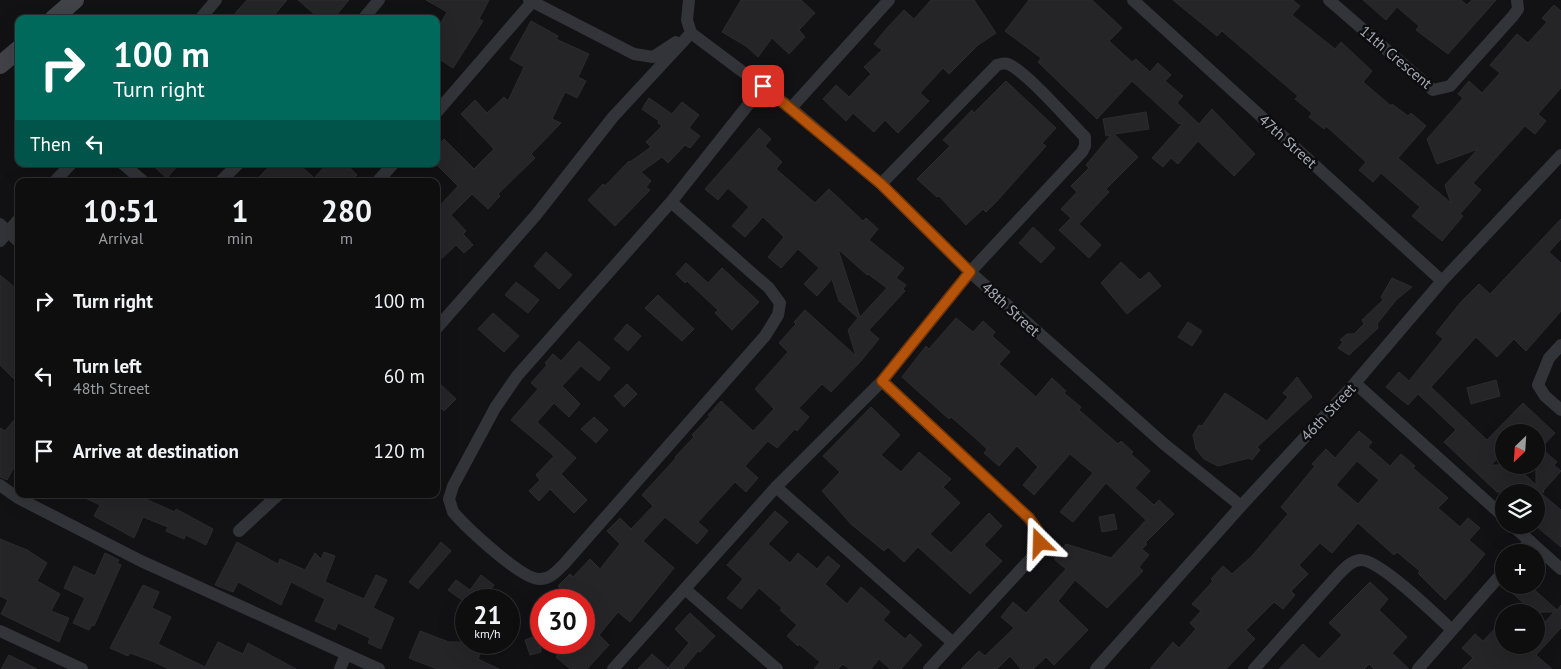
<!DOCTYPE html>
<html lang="en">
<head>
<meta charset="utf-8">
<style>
  :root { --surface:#0e0e0f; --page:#1c1c1d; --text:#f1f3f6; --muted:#9b9c9e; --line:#2e2e2f }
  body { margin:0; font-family:"PT Sans",sans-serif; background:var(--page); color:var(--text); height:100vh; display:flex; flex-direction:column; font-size:19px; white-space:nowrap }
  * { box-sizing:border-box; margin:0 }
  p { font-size:16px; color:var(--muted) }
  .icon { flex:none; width:28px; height:28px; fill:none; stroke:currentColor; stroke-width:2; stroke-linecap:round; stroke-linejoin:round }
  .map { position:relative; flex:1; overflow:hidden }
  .drawer { position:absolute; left:15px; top:178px; width:425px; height:320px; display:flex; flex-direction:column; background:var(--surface); border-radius:10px; box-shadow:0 5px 20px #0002,0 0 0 1px var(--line) }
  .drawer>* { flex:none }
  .guide { position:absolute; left:15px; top:15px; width:425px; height:152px; border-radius:10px; box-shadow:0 5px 20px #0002,0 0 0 1px var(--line); background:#00695c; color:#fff; overflow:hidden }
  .needle { width:32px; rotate:205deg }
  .tools { position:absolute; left:1495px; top:424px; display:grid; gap:10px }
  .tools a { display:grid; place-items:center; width:50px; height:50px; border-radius:50%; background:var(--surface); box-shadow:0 5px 20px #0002,0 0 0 1px var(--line); font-size:25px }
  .speed { position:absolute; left:455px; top:589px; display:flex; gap:10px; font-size:25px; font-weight:700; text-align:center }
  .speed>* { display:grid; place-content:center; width:65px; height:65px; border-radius:50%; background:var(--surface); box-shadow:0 5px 20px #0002,0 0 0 1px var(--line); line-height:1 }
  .speed small { font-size:12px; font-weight:400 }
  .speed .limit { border:8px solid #d22; background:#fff; color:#111 }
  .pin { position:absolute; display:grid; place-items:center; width:42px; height:42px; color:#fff; margin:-21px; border-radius:10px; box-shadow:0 2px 8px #0006 }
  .me { position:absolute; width:55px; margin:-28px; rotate:338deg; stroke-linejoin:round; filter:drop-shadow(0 0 4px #0008) }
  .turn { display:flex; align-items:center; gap:18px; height:105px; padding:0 15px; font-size:22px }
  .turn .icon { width:65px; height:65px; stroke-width:2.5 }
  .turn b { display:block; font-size:35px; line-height:42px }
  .then { display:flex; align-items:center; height:48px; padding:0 15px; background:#0003; gap:10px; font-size:19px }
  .eta { display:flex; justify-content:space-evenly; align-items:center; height:85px; text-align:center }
  .eta b { font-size:30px; font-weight:700; line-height:35px }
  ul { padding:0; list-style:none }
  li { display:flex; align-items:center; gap:15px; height:75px; padding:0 15px }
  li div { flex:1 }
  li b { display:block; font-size:19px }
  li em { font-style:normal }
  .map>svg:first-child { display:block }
  .building { fill:#252528; stroke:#2c2c30; fill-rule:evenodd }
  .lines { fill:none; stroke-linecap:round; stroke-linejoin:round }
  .street { stroke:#333439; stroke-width:12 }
  .secondary { stroke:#414349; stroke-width:18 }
  .route-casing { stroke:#753606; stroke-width:12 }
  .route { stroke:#b45309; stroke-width:9 }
  .labels { text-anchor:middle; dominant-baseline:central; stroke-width:5; stroke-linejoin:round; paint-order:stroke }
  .street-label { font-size:15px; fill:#a4a9b4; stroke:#0d0d0f }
</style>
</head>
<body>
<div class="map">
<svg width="1561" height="669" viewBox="0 0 1561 669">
  <rect width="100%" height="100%" fill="#121214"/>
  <g class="building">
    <polygon points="247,0 287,0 271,19 230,19"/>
    <polygon points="298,0 349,0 333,19 320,19"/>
    <polygon points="426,0 489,0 479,19 483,21 453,68 436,57 436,32 447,12"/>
    <polygon points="741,0 801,0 815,13 799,30 805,37 789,54 772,38 758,57 746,46 722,32"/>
    <polygon points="931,0 974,0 996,33 978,45 949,74 943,68 920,93 929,101 898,133 885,120 874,132 853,113 846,121 823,99 836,85 849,97 871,74 864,67 882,50 874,44 887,28 904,10 914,19"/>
    <polygon points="1029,0 1092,0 1122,28 1109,41 1132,62 1136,59 1150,72 1158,63 1171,75 1165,81 1183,96 1177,103 1199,124 1212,109 1255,154 1234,176 1198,141 1178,164 1171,158 1163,167 1152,158 1183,123 1179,124 1132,81 1097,119 1038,62 1041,58 1005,31"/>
    <polygon points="1173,0 1293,0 1300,6 1292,15 1335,49 1341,42 1372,71 1363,82 1391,106 1392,104 1408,116 1411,113 1426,126 1398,158 1451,203 1445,185 1478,149 1437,164 1427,139 1463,98 1458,94 1469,81 1482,93 1500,73 1490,65 1517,34 1528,43 1547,22 1542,18 1554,5 1561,11 1561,88 1538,114 1546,121 1535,134 1525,126 1473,183 1481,190 1460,214 1463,216 1442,241 1412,216 1420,207 1381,173 1373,182 1359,170 1366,162 1326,126 1324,129 1309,117 1312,113 1295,99 1298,96 1222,31 1217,36"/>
    <polygon points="1363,0 1461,0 1467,5 1472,0 1496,0 1448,54 1416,30 1419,26 1397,7 1386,20"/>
    <polygon points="531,21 558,36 556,39 589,54 578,77 586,81 577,98 565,92 552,119 561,123 531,154 535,158 498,194 500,196 488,209 472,194 451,215 466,231 463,234 473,245 464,253 456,245 436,264 436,210 458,186 436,164 436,147 444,139 474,169 494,149 461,114 475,100 487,113 504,97 508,101 524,67 510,59"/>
    <polygon points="1006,81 1056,128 1042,143 1046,146 998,200 986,212 983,209 966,225 939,196 937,197 917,179 950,146 943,140 972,110 974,113"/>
    <polygon points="649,98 672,114 682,102 699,115 689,128 700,136 690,148 685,145 668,163 662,157 641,172 651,181 646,187 650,190 615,226 588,200 603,184 605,186 629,161 630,162 651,147 646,142 662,126 658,123 659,121 642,109"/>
    <polygon points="1146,112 1149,129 1114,134 1138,157 1106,189 1109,192 1079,224 1101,245 1089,258 1059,230 1071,218 1061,209 1077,192 1071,186 1089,168 1086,165 1111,135 1106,136 1103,119"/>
    <path d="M759 128 771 139 765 146 782 162 776 169 815 203 829 189 863 221 866 218 878 229 869 240 904 268 896 278 906 285 903 289 905 291 869 330 879 339 861 361 831 392 822 384 799 408 809 417 797 431 795 429 777 448 768 441 745 466 758 478 746 492 735 482 698 522 708 531 697 544 665 517 643 541 674 568 630 622 618 612 599 635 609 645 587 669H570L556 657 568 642H584V600H550L560 588 558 586 570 574 573 577 590 559 600 569 620 544 607 531 620 518 631 529 653 506 642 495 676 458 675 457 694 437 692 435 710 416 708 415 721 401 753 431 774 409 755 389 788 352 779 343 796 324 794 322 805 310 856 356 848 330 858 318 839 301 832 279 817 296 804 284 819 268 798 249 781 268 768 257 784 237 763 217 745 237 732 226 749 207 728 188 718 200 705 189ZM838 249 867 275 868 274 887 288 860 317Z"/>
    <polygon points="151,164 179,164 167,178"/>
    <polygon points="272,164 299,164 314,178 327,164 346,164 357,175 351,181 255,181"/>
    <path d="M1561 219V239L1549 252 1561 263V311L1526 351 1514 339 1497 357 1476 337 1431 387 1487 440 1523 403 1555 433 1541 448 1557 462 1554 465 1561 471 1543 491 1544 492 1541 493 1561 510V547L1536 526V492H1497L1444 442 1456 430 1418 394 1408 405 1386 387 1399 372 1409 381 1443 339 1436 333 1461 302 1479 284 1490 294ZM1504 432H1536V485L1515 465H1491L1504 451Z"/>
    <polygon points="1033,227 1055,248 1041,263 1019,243"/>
    <polygon points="546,252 572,275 559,289 534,266"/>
    <polygon points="1121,262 1140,280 1149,272 1161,286 1127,314 1101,283"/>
    <polygon points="686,263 708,283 722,268 759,302 732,330 715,313 718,310 687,281 685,283 676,274"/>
    <polygon points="0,275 19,291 19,384 0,365"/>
    <polygon points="1392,278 1412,287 1396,300 1377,324 1378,328 1349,355 1338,348 1343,342 1340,340 1347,334 1354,334 1364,324 1362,320 1383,300 1381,297"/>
    <polygon points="516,282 539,300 528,313 505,295"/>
    <polygon points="658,295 694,329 682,341 645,308"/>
    <polygon points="493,313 519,336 504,352 478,329"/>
    <polygon points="956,318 973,332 983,321 995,332 992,336 1010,352 999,364 1036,397 1052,378 1066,391 1064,393 1081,407 1079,410 1118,444 1121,441 1133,452 1131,454 1150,471 1135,488 1154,505 1159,500 1174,514 1145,543 1147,544 1142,549 1149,555 1139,567 1143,571 1107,608 1075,580 1058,601 1088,630 1054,665 1046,657 1033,669 1021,669 1010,656 997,669 961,669 979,651 985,656 1014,628 1001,617 1013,602 1026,613 1066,569 1054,559 1066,544 1111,558 1146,520 1106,483 1073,522 1060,512 1093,473 1070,454 1034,495 1023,485 1038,467 1017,446 999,466 984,453 987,449 973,436 951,417 949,419 902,377 926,346 929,349"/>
    <polygon points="1188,322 1202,331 1192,346 1178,337"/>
    <polygon points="627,324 641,336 628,351 614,339"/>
    <polygon points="579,341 610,368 599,381 581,366 562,386 580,404 569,417 554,403 537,422 576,458 561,474 587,500 574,513 550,489 539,501 529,491 540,480 536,475 554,456 511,420 538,389 531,383 547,365 545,363 553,354 561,361"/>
    <polygon points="1297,377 1312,397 1257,447 1260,450 1252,460 1249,458 1218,466 1204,459 1196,449 1193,435 1199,425 1202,426 1225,393 1267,421 1288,397 1283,393"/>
    <polygon points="436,380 456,399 444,411 436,403"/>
    <polygon points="1496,380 1500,396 1471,404 1467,388"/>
    <polygon points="627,384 637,394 624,407 614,396"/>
    <polygon points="871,407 900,435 881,455 901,472 919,452 951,479 943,487 960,503 930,534 951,553 989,513 1002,526 984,545 1002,561 970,594 918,547 904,562 888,547 884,551 851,524 822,491 840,472 823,456"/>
    <polygon points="19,414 19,458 7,480 0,477 0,428 5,431"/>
    <polygon points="594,417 608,430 596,443 581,429"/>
    <path d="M1359 431 1372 442 1368 447 1390 466 1401 454 1415 466 1413 468 1448 498 1438 508 1460 527 1468 518 1480 528 1469 540 1485 554 1466 577 1445 600 1418 573 1420 571 1397 552 1394 555 1358 523 1332 553 1320 543 1299 565 1308 574 1291 591 1295 595 1283 609 1274 602 1246 630 1255 639 1226 669H1150L1173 642 1179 648 1196 629 1190 623 1201 611 1192 604 1213 581 1211 579 1223 566 1232 574 1252 556 1288 514 1281 507 1315 466 1312 464 1326 449 1335 458ZM1357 461 1379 480 1358 504 1336 485Z"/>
    <polygon points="77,494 134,494 175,512 176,509 213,529 206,545 186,535 184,539 166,531 168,527 143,517 134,538 94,516 100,505"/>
    <polygon points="775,511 788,522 768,544 790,563 798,553 817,569 828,556 840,566 825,584 847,604 861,587 890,612 883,620 905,639 910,634 922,645 901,669 890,669 879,659 871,669 849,669 843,664 838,669 814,669 820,662 799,644 798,646 787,636 797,625 780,610 782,608 759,588 741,609 727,598 743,579 727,565"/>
    <polygon points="1114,514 1117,529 1102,532 1099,517"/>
    <polygon points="0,539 27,550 47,563 37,581 60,594 51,611 69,618 59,642 1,614 8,600 0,596"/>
    <polygon points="237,542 278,564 280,559 305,570 315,553 321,559 324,552 335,556 325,582 364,599 376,575 387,580 373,608 394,618 381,649 368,643 370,638 338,623 335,630 315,621 325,599 291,582 281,605 238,582 233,592 215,585"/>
    <polygon points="441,542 451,551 418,589 409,582"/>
    <polygon points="105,553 119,560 117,563 121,565 94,626 92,625 89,630 73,623 85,598 64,588 74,566 95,576"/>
    <polygon points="481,575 494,585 483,600 462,600 448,590 456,580 470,590"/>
    <polygon points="1370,582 1388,599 1379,610 1407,637 1392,653 1409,669 1374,669 1369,664 1364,669 1279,669 1303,644 1319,659 1342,635 1329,623"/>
    <polygon points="143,585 159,592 152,608 171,617 158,644 205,667 218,642 243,654 248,643 296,669 169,669 152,661 130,653 128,656 110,648"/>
    <polygon points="1504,585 1529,585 1557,610 1561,605 1561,628 1536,655 1552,669 1462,669 1473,658 1462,648 1475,634 1483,641 1504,619 1504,645 1536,645 1536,632 1554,612 1516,612 1524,604"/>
    <polygon points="690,613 715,636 700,652 698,651 683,669 638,669 652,654 668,668 689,643 675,629"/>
    <polygon points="420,631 449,642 485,642 478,659 499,669 437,669 409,658"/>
    <polygon points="541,634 541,652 530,655 525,640"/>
    <polygon points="9,655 37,669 1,669"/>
  </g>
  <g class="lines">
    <g class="street">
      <polyline points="529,0 634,54 653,57 676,42"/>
      <polyline points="689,0 687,20 691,33"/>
      <polyline points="1133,0 1442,281"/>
      <polyline points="1329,0 1433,90 1450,86 1513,16 1518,9 1517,0"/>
      <polyline points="200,19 216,0"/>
      <polyline points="363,19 379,0"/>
      <polyline points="691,33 791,108 881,184 970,272 1164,444 1241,506"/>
      <polyline points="791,108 889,0"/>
      <polyline points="436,113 532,2"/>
      <polyline points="123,164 143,181"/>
      <polyline points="55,181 71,164"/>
      <polyline points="221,181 238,164"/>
      <polyline points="378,181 393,164"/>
      <path d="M671 202 769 288 780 303 778 315 765 336 565 563C558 570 550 580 539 579 521 579 466 527 453 512L449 499 453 486 495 408 517 376 671 202 763 86"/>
      <polyline points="0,224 19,242"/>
      <polyline points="0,241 19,219"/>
      <polyline points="436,329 536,215 613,117 691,33"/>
      <polyline points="1561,345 1549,358 1538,385 1545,396 1561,410"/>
      <path d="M882 381 1029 518C1039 532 1041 539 1034 555L929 669"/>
      <polyline points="1355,383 1504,517"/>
      <polyline points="0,485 18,498 141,561 379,669"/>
      <polyline points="776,487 952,642"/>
      <polyline points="1512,525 1561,569"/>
      <polyline points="239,531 279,494"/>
      <polyline points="1520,552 1530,541"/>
      <polyline points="685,589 777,669"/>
      <polyline points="0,631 82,669"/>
      <polyline points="340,669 346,654"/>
      <path d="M613 669 776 487 882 381 970 272 1082 152 1085 146V137C1069 121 1027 72 1008 64 1005 63 1000 64 997 65L881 184"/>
      <polyline points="1096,669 1241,506 1355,383 1442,281 1561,155"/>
      <path d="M1254 669 1338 575C1345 568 1351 561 1360 560 1378 558 1437 616 1452 630"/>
      <polyline points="1418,669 1504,571"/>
    </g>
    <g class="secondary">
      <polyline points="53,19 75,0"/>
      <polyline points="0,65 19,49"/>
    </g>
  </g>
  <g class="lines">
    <defs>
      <polyline id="route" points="763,86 881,184 970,272 882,381 1029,518 1038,531 1040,543"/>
    </defs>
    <use href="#route" class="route-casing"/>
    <use href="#route" class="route"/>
  </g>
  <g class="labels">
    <g class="street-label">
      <text transform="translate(1396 57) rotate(40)">11th Crescent</text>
      <text transform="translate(1288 141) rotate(42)">47th Street</text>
      <text transform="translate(1011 309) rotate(42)">48th Street</text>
      <text transform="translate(1328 412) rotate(-47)">46th Street</text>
    </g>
  </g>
</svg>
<div class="tools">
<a><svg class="needle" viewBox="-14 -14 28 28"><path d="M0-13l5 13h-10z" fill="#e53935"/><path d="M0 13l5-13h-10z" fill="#9b9c9e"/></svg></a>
<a><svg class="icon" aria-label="layers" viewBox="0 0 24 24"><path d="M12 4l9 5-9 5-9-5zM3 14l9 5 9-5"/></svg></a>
<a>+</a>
<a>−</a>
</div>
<div class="speed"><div>21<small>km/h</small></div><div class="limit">30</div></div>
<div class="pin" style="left:763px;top:86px;background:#d93025"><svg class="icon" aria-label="arrive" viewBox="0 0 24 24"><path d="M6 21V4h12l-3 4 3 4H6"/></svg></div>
<svg class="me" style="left:1040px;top:543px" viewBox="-20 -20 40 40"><path d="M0-17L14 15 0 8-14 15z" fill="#b45309" stroke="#fff" stroke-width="4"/></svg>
<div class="guide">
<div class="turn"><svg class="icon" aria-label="right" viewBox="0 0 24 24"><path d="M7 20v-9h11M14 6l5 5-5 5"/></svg><div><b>100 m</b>Turn right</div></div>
<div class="then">Then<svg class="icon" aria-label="left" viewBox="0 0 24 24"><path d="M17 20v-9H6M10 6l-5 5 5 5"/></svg></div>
</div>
<section class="drawer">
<div class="eta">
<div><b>10:51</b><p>Arrival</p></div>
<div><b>1</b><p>min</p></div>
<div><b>280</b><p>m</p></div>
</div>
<ul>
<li><svg class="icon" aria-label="right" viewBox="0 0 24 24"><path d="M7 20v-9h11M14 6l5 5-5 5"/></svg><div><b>Turn right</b></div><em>100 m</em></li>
<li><svg class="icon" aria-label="left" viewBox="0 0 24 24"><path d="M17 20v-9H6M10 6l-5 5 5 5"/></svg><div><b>Turn left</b><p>48th Street</p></div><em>60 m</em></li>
<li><svg class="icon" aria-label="arrive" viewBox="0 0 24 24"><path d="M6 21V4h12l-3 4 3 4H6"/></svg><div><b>Arrive at destination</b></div><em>120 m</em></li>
</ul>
</section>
</div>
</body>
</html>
